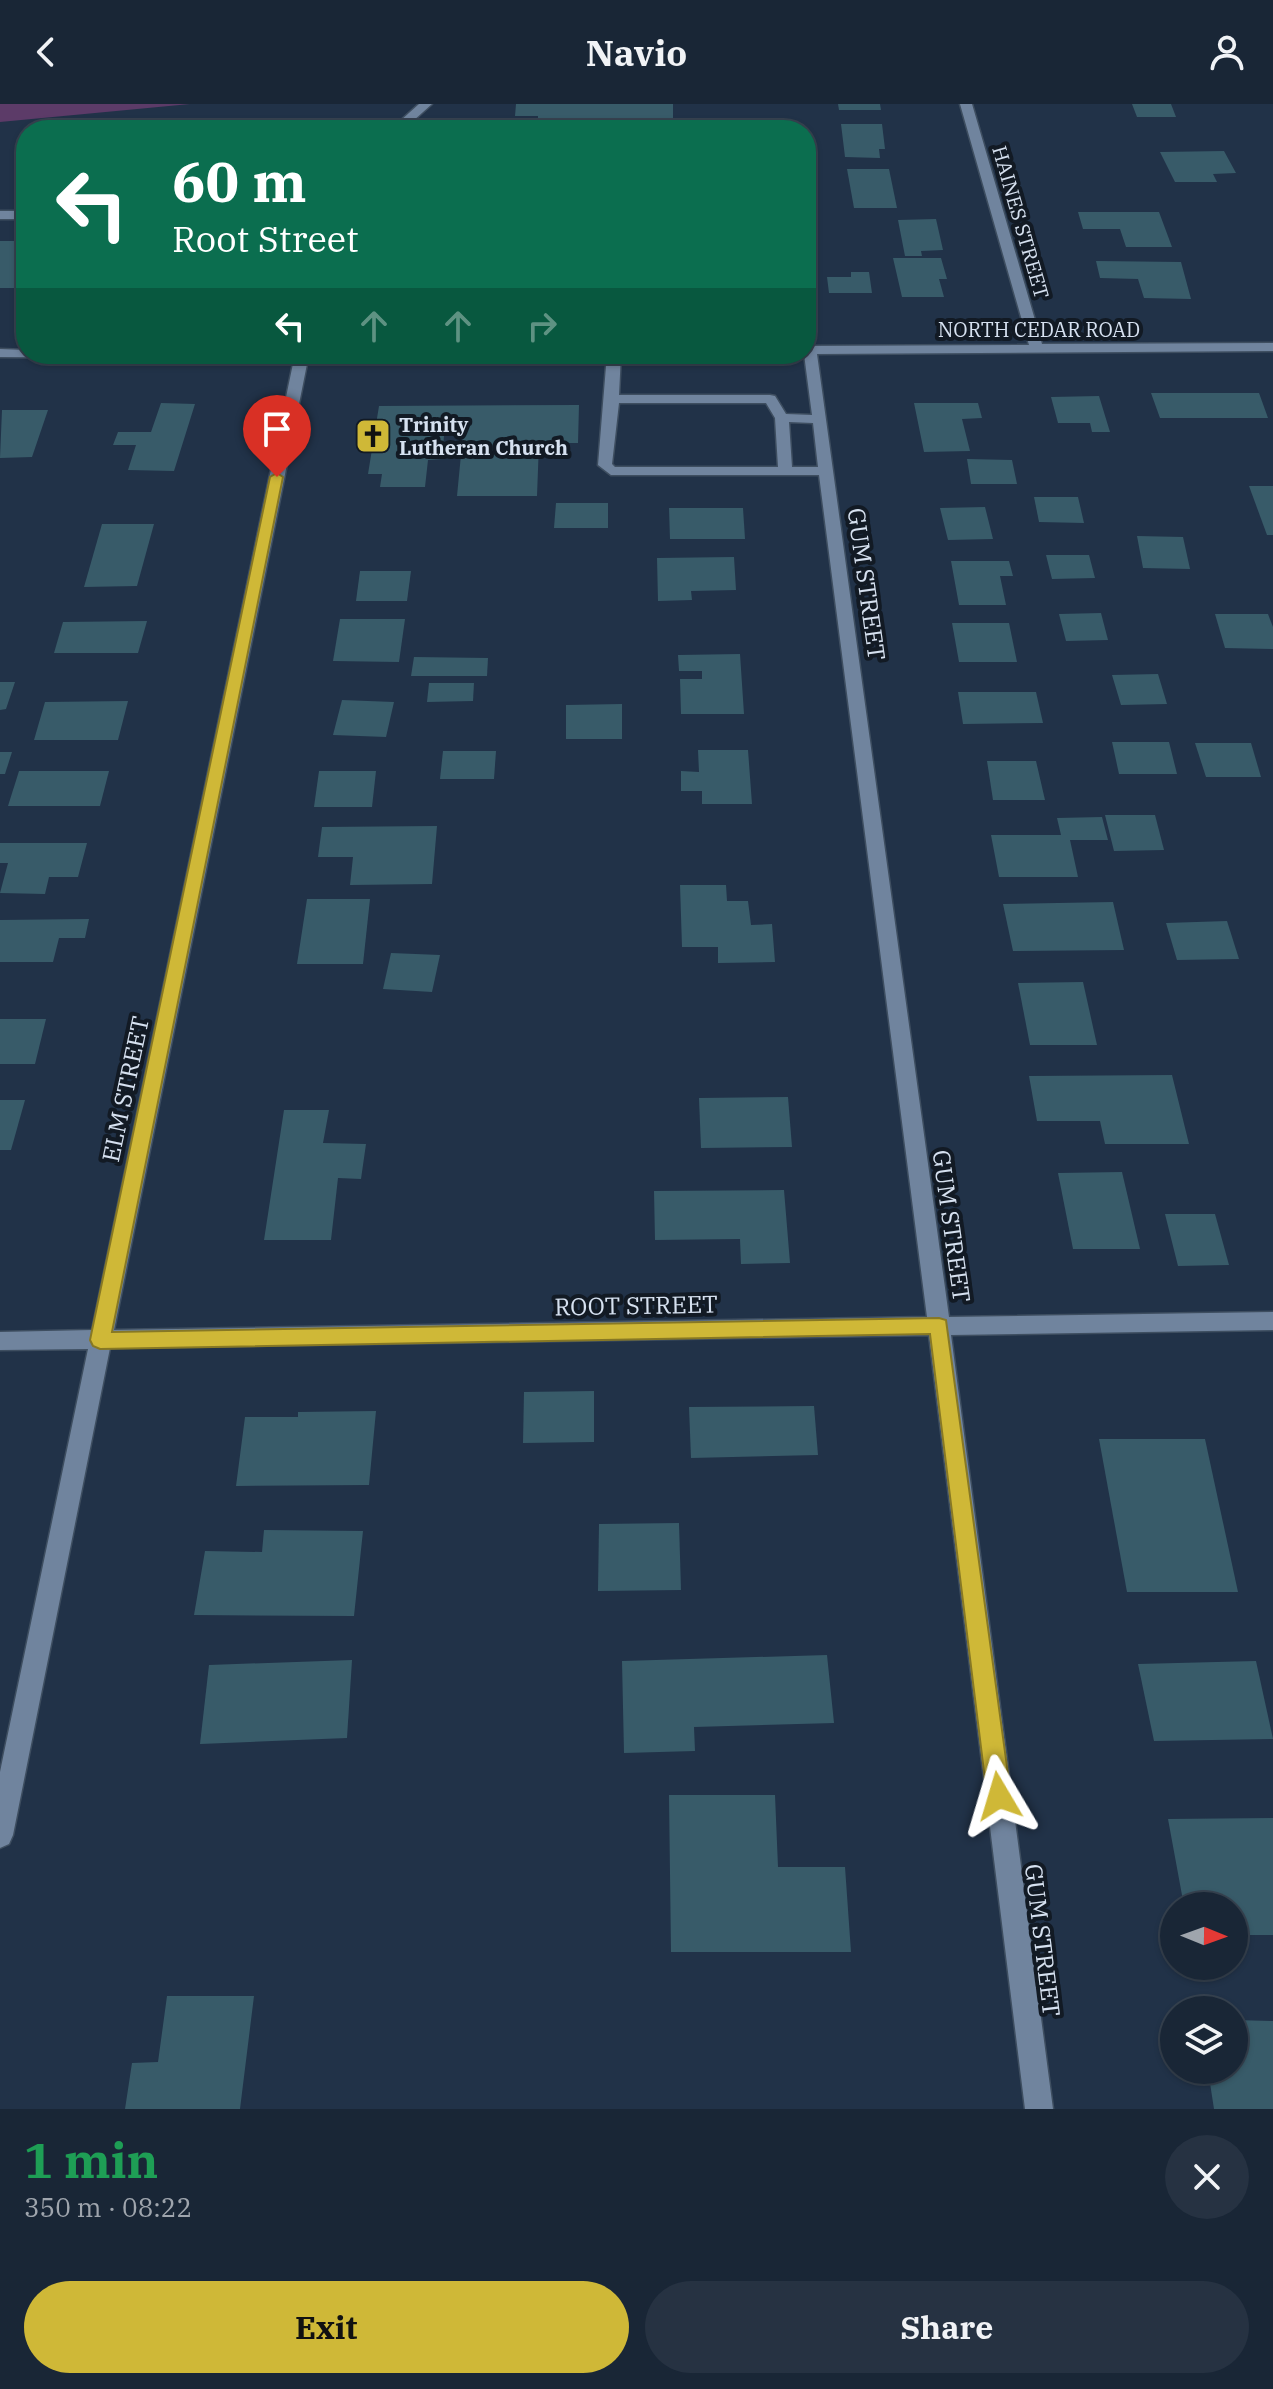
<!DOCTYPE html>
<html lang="en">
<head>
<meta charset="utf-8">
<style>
  :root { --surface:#192636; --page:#263242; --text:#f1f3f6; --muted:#9fa5ad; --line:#374351; --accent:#cfb837 }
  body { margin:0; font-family:"IBM Plex Serif",serif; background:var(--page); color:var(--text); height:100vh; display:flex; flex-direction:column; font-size:30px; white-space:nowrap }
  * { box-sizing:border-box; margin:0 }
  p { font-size:26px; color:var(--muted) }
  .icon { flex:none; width:44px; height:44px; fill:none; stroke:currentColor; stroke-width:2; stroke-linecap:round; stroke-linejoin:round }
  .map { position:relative; height:2005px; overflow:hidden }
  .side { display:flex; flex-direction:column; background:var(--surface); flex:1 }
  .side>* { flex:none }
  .top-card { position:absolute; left:16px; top:16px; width:800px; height:244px; border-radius:32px; box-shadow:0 2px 6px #0004,0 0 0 2px var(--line); background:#0b6e4f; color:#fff; overflow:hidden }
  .needle { width:52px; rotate:91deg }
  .fabs { position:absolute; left:1160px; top:1788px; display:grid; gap:16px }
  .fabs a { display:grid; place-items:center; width:88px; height:88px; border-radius:50%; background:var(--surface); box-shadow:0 2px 6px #0004,0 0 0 2px var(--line); font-size:40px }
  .pin { position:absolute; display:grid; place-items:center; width:68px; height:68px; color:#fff; margin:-82px -34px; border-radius:50% 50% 50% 0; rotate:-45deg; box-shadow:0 0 8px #0007 }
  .pin .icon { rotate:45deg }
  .me { position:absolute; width:88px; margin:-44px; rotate:353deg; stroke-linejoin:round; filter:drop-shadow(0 0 6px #0008) }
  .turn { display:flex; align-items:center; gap:28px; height:168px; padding:0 24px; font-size:36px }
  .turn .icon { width:104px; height:104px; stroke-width:2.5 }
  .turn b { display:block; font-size:56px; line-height:68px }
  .lanes { display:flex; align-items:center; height:76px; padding:0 24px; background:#0003; justify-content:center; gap:40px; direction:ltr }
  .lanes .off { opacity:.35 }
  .round { display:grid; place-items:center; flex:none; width:84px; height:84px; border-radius:42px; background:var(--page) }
  .head { display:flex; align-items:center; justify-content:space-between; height:136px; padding:0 24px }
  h1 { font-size:48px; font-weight:700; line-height:60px; color:#1e9e55 }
  .button { display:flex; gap:16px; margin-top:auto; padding:16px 24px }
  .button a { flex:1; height:92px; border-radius:48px; background:var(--accent); color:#111; font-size:32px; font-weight:700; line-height:92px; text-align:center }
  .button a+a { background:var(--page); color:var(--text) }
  header { display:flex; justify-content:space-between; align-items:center; height:104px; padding:0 24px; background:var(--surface); font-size:36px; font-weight:700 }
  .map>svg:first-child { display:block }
  .green { fill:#5c3b68 }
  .building { fill:#385b69 }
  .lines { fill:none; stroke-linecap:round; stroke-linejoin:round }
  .minor-casing { stroke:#3e4e60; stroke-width:3 }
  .minor { fill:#70849e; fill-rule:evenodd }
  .route { fill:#cfb837; stroke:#877824; stroke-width:2 }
  .labels { text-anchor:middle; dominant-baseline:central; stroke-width:8; stroke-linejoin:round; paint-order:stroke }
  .far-street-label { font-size:20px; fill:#d6e1f0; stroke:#121a24 }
  .far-poi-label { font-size:20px; font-weight:bold; fill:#d6e1f0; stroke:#121a24; text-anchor:start }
  .street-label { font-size:24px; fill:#d6e1f0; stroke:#121a24 }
</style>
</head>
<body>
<header><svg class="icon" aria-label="back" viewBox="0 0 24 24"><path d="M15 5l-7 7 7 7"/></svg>Navio<svg class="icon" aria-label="person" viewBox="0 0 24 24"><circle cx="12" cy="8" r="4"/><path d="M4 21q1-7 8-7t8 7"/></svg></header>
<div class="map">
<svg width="1273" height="2005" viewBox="0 0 1273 2005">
  <rect width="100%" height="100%" fill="#213248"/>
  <polygon class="green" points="0,0 190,0 0,18"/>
  <g class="building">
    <polygon points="516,0 673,0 673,14 651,14 652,19 538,15 538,12 515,12"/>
    <polygon points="838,0 880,0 881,6 839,6"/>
    <polygon points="1132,0 1171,0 1176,13 1137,13"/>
    <polygon points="841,20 882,20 885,45 879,45 880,54 845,53"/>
    <polygon points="1224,47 1236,69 1213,70 1217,78 1175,78 1160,48"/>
    <polygon points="847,65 889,65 897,104 854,104"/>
    <polygon points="1078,108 1159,108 1172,143 1126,143 1120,125 1083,125"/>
    <polygon points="936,115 943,146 921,147 922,152 905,152 898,116"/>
    <rect x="0" y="137" width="26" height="47"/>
    <polygon points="893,154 941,154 947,175 939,175 944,193 902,193"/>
    <polygon points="1096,157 1181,158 1191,195 1144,194 1138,175 1100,174"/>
    <polygon points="851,168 869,168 872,189 829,189 827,173 851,173"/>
    <polygon points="1151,289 1259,289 1268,314 1160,314"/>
    <polygon points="1099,292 1110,328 1092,328 1090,319 1058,319 1051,293"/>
    <polygon points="161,299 195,300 174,367 128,366 136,341 113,341 118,328 151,328"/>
    <polygon points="914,299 978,299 982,314 962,315 970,347 924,348"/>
    <polygon points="579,301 578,339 539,339 537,392 457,392 463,330 435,330 444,332 442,355 428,356 425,383 380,383 382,370 368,370 379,302"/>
    <polygon points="2,306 48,306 32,353 0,354"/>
    <polygon points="967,355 1012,356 1017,380 971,380"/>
    <polygon points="1249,382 1273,382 1273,431 1267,431"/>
    <polygon points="1034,393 1078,393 1084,419 1039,418"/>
    <polygon points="556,399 608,399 608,424 554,424"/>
    <polygon points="985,403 993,435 948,436 940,404"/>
    <polygon points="669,404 743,404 745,435 670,435"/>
    <polygon points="102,420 154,420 137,482 84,483"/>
    <polygon points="1137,432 1183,433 1190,465 1143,464"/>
    <polygon points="1046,451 1089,451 1095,474 1052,475"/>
    <polygon points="734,453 736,486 691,487 692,496 658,497 657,454"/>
    <polygon points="951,457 1009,457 1013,472 1000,472 1006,501 959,501"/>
    <polygon points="360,467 411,467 407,497 356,497"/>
    <polygon points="1101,509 1108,536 1066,537 1059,510"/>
    <polygon points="1215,510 1268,510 1273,523 1273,545 1225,544"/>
    <polygon points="340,515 405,515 399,558 333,557"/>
    <polygon points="147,517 138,549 54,549 63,518"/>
    <polygon points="952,519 1009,519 1017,558 959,558"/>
    <polygon points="740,550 744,610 681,610 680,575 702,575 702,567 679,567 678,551"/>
    <polygon points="414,553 488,554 487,572 411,572"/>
    <polygon points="1158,570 1167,600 1121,601 1112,571"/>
    <polygon points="0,578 15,578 6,605 0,606"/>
    <polygon points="429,579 474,579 473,597 427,598"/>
    <polygon points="958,588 1036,588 1043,619 963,620"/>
    <polygon points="342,596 394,598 386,633 333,631"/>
    <polygon points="128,597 118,636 34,636 45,598"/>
    <polygon points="622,600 622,635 566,635 566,601"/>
    <polygon points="1112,638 1169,638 1177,670 1119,670"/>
    <polygon points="1195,639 1251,639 1261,673 1206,673"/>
    <polygon points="698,646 748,646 752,700 702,700 702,687 681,687 681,667 699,668"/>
    <polygon points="443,647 496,647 494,675 440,675"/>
    <polygon points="0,648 12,648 5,670 0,670"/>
    <polygon points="987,657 1036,657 1045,696 993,696"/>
    <polygon points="19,667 109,667 100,702 8,702"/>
    <polygon points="319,667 376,667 372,703 314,703"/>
    <polygon points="1105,711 1155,711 1164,746 1114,747"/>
    <polygon points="1102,713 1108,736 1070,736 1078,773 999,773 991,731 1061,731 1057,714"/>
    <polygon points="437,722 432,780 350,781 353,753 318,753 322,723"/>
    <polygon points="0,739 87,739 78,773 49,773 45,790 0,789 8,759 0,759"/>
    <polygon points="680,781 726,781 727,797 748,797 751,821 772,820 775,858 718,859 718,843 682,843"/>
    <polygon points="307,795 370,795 363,860 297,860"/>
    <polygon points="1113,798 1124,846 1013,847 1003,800"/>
    <polygon points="89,815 85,834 59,834 53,858 0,858 0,816"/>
    <polygon points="1227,817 1239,855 1177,856 1166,819"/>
    <polygon points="391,849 440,851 432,888 383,885"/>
    <polygon points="1083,878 1097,941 1030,941 1018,879"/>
    <polygon points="0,915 46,915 35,960 0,960"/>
    <polygon points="1172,971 1189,1040 1105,1040 1100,1017 1037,1017 1029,972"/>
    <polygon points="788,993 792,1043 701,1044 699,994"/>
    <polygon points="0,996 25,996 11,1046 0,1046"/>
    <polygon points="284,1006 329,1006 323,1039 366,1040 361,1075 338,1074 331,1136 264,1136"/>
    <polygon points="1122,1068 1140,1145 1073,1145 1058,1069"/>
    <polygon points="784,1086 790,1159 741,1160 740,1135 655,1136 654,1087"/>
    <polygon points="1165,1110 1215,1110 1229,1161 1178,1162"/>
    <polygon points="594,1287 594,1338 523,1339 524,1288"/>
    <polygon points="814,1302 818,1351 691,1354 689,1303"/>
    <polygon points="376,1307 369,1381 236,1382 245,1313 298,1313 298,1308"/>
    <polygon points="1099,1335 1205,1335 1238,1488 1127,1488"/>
    <polygon points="679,1419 681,1486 598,1487 599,1420"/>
    <polygon points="264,1426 363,1427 354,1512 194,1511 205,1447 262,1448"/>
    <polygon points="827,1551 834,1619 694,1623 695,1647 624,1649 622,1557"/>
    <polygon points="352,1556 347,1634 200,1640 209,1561"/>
    <polygon points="1256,1557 1273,1635 1154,1637 1138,1560"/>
    <polygon points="669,1691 775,1691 778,1763 845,1763 851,1848 671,1848"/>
    <polygon points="1273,1714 1273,1831 1234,1831 1234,1802 1184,1802 1168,1715"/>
    <polygon points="167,1892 254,1892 240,2005 125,2005 132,1959 158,1958"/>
    <polygon points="1234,1916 1273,1917 1273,2005 1214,2005 1208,1966 1234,1966"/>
  </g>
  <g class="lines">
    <defs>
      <g id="minor">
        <polygon points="419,0 432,0 403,26 390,26"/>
        <path d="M960 0H972L1042 240 1273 239V247L817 250 949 1213 1273 1208V1226L951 1231 1053 2005H1025L929 1231 110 1244 13 1731 9 1740 0 1744V1668L88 1245 0 1246V1228L92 1226 295 250H309L114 1226 927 1213 819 371H611L598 361 607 250H621L619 291H770L775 292 786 310 812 311 804 250 806 242 1029 241ZM619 299H766L775 314 778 363H615L612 360ZM789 318 813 319 818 363H792Z"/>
        <rect x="0" y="107" width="26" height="8"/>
        <polygon points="0,245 26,246 26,250 150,250 143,254 0,253"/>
      </g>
    </defs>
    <use href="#minor" class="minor-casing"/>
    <use href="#minor" class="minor"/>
  </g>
  <polygon class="route" points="277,369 283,373 112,1228 939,1214 946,1216 1011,1692 1007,1700 999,1703 991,1700 987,1692 930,1230 100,1245 93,1242 90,1236 270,373"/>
  <defs>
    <symbol id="church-square" viewBox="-11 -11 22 22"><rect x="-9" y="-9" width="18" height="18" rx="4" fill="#cfb837" stroke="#121a24"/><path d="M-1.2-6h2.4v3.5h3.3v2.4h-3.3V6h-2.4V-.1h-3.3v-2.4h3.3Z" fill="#111"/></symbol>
  </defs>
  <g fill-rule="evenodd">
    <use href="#church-square" x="353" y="312" width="40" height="40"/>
  </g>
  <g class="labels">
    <g class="far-street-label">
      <text transform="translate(1021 118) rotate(74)">HAINES STREET</text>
      <text x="1039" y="225">NORTH CEDAR ROAD</text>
    </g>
    <g class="far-poi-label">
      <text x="399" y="320">Trinity<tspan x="399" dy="23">Lutheran Church</tspan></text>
    </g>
    <g class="street-label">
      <text transform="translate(867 480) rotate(82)">GUM STREET</text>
      <text transform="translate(125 985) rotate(-78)">ELM STREET</text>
      <text transform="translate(952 1122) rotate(82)">GUM STREET</text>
      <text transform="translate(636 1201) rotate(-1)">ROOT STREET</text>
      <text transform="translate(1043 1836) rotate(83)">GUM STREET</text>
    </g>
  </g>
</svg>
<div class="fabs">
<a><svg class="needle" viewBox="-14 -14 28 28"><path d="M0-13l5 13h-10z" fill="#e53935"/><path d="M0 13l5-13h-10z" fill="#9fa5ad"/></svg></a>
<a><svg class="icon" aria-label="layers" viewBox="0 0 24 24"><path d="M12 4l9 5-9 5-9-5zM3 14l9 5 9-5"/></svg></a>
</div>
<div class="pin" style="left:277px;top:373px;background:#d93025"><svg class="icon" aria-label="arrive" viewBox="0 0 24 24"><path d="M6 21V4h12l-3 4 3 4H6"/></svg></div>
<svg class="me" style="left:999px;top:1692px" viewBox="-20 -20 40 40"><path d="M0-17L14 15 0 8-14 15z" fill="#cfb837" stroke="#fff" stroke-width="4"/></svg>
<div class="top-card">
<div class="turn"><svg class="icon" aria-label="left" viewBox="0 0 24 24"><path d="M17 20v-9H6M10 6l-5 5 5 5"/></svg><div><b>60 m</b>Root Street</div></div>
<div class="lanes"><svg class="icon" aria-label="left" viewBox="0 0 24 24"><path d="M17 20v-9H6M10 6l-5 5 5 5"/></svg><svg class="icon off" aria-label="ahead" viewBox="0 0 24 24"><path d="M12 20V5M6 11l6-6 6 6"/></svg><svg class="icon off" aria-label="ahead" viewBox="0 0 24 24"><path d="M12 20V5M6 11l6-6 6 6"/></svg><svg class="icon off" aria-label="right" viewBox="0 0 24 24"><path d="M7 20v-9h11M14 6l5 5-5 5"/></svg></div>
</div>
</div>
<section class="side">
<div class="head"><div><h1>1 min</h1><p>350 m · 08:22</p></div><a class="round"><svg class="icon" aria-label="close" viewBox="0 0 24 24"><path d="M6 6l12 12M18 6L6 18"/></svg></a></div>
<div class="button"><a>Exit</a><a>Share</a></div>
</section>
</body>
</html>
